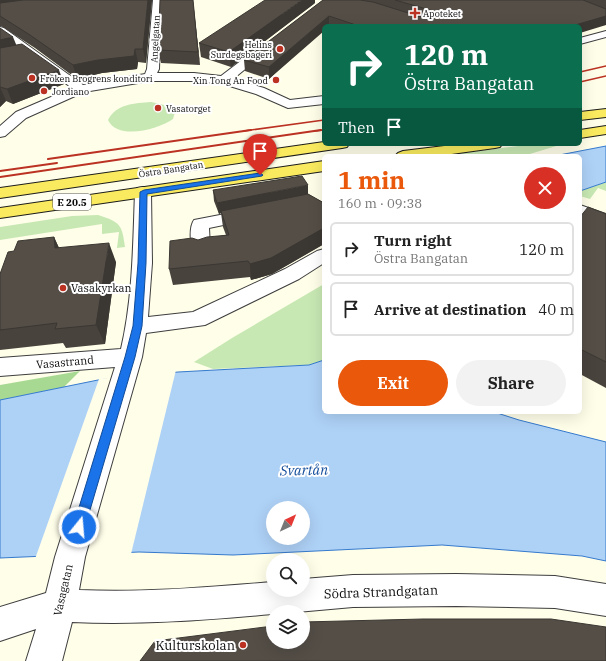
<!DOCTYPE html>
<html lang="en">
<head>
<meta charset="utf-8">
<style>
  :root { --surface:#fff; --page:#f2f2f2; --text:#222; --muted:#767676; --line:#e0e0e0; --accent:#ea580c }
  body { margin:0; font-family:"IBM Plex Serif",serif; background:var(--page); color:var(--text); height:100vh; display:flex; flex-direction:column; font-size:15px; white-space:nowrap }
  * { box-sizing:border-box; margin:0 }
  p { font-size:13px; color:var(--muted) }
  .icon { flex:none; width:22px; height:22px; fill:none; stroke:currentColor; stroke-width:2; stroke-linecap:round; stroke-linejoin:round }
  .map { position:relative; flex:1; overflow:hidden }
  .details { position:absolute; left:322px; top:154px; width:260px; height:260px; display:flex; flex-direction:column; background:var(--surface); border-radius:6px; box-shadow:0 4px 16px #0002 }
  .details>* { flex:none }
  .banner { position:absolute; left:322px; top:24px; width:260px; height:122px; border-radius:6px; box-shadow:0 4px 16px #0002; background:#0b6e4f; color:#fff; overflow:hidden }
  .needle { width:26px; rotate:43deg }
  .fabs { position:absolute; left:266px; top:501px; display:grid; gap:8px }
  .fabs a { display:grid; place-items:center; width:44px; height:44px; border-radius:50%; background:var(--surface); box-shadow:0 4px 16px #0002; font-size:20px }
  .pin { position:absolute; display:grid; place-items:center; width:34px; height:34px; color:#fff; margin:-41px -17px; border-radius:50% 50% 50% 0; rotate:-45deg; box-shadow:0 0 4px #0007 }
  .pin .icon { rotate:45deg }
  .me { position:absolute; width:44px; margin:-22px; rotate:17deg; stroke-linejoin:round; filter:drop-shadow(0 0 3px #0008) }
  .turn { display:flex; align-items:center; gap:14px; height:84px; padding:0 16px; font-size:18px }
  .turn .icon { width:52px; height:52px; stroke-width:2.5 }
  .turn b { display:block; font-size:28px; line-height:34px }
  .then { display:flex; align-items:center; height:38px; padding:0 16px; background:#0003; gap:8px; font-size:15px }
  .round { display:grid; place-items:center; flex:none; width:42px; height:42px; border-radius:21px; background:var(--page) }
  .head { display:flex; align-items:center; justify-content:space-between; height:68px; padding:0 16px }
  h1 { font-size:24px; font-weight:700; line-height:30px; color:var(--accent) }
  .cta { display:flex; gap:8px; margin-top:auto; padding:8px 16px }
  .cta a { flex:1; height:46px; border-radius:24px; background:var(--accent); color:#fff; font-size:16px; font-weight:700; line-height:46px; text-align:center }
  .cta a+a { background:var(--page); color:var(--text) }
  ul { padding:0; list-style:none }
  li { display:flex; align-items:center; gap:12px; height:54px; margin:0 8px 6px; padding:0 8px; border:2px solid var(--line); border-radius:6px }
  li div { flex:1 }
  li b { display:block; font-size:15px }
  li em { font-style:normal }
  .map>svg:first-child { display:block }
  .green { fill:#c7e8b3 }
  .forest { fill:#a8d993 }
  .water { fill:#aed1f6; stroke:#357acd; fill-rule:evenodd }
  .pier { fill:#fffee9 }
  .lines { fill:none; stroke-linecap:round; stroke-linejoin:round }
  .minor-casing { stroke:#3e3e3e; stroke-width:2 }
  .major-casing { stroke:#1c1c1c; stroke-width:2 }
  .minor { fill:#fff; fill-rule:evenodd }
  .major { fill:#f9ea5f; fill-rule:evenodd }
  .rail-far1 { stroke:#bb3223; stroke-width:1.5 }
  .rail { stroke:#bb3223; stroke-width:2 }
  .wall { fill:#48433d }
  .shaded-wall { fill:#3b3732 }
  .building { fill:#544e47; stroke:#3b3732 }
  .route { fill:#1a73e8; stroke:#114b97 }
  .poi-dot { fill:#bb3223; stroke:#fff; stroke-width:1.5 }
  .labels { text-anchor:middle; dominant-baseline:central; stroke-width:4; stroke-linejoin:round; paint-order:stroke }
  .far-poi-label { font-size:9px; fill:#0b0b0b; stroke:#fff; text-anchor:start }
  .far-street-label { font-size:9px; fill:#0b0b0b; stroke:#fff }
  .shield { fill:#fff; stroke:#545454; stroke-width:1 }
  .shield-label { font-size:10px; font-weight:bold; fill:#0b0b0b }
  .poi-label { font-size:11px; fill:#0b0b0b; stroke:#fff; text-anchor:start }
  .street-label { font-size:11px; fill:#0b0b0b; stroke:#fff }
  .near-street-label { font-size:13px; fill:#0b0b0b; stroke:#fff }
  .near-poi-label { font-size:13px; fill:#0b0b0b; stroke:#fff; text-anchor:end }
  .near-water-label { font-size:14px; font-style:italic; fill:#154e9c; stroke:#fff }
</style>
</head>
<body>
<div class="map">
<svg width="606" height="661" viewBox="0 0 606 661">
  <rect width="100%" height="100%" fill="#fffee9"/>
  <g class="green">
    <path d="M151 102C161 104 169 105 175 112L173 119C159 129 118 141 108 120 116 104 135 103 151 102Z"/>
    <polygon points="534,144 563,144 523,156 440,156"/>
    <polygon points="606,182 606,191 598,188 590,199 580,196 580,191"/>
    <path d="M98 215C120 222 122 224 125 247L117 248 119 232 102 234V224L0 240V227L72 216Z"/>
    <polygon points="324,284 324,360 309,365 213,369 194,362 232,338"/>
  </g>
  <polygon class="forest" points="80,371 64,387 0,400 0,385"/>
  <g class="water">
    <polygon points="606,146 606,182 580,191 580,156 554,156"/>
    <path d="M324 360V412H494L519 420 606 442V561L582 556 442 545 233 555 139 552 0 558V400L98 380 178 372 309 365ZM273 508H303V538H273Z"/>
  </g>
  <polygon class="pier" points="176,370 131,554 35,559 99,379"/>
  <g class="lines">
    <defs>
      <g id="minor">
        <polygon points="153,0 161,0 159,69 157,73 194,73 221,76 263,44 267,43 272,46 271,48 233,79 264,88 290,100 324,96 324,104 288,108 256,94 223,84 194,81 150,81 84,92 26,118 5,136 0,137 0,126 16,112 72,88 0,35 0,27 4,28 83,85 145,74 147,69"/>
        <polygon points="606,31 606,37 580,44 580,38"/>
        <path d="M143 187 149 188 151 192 152 263 148 317 193 312 285 269 317 251 324 249V263L299 279 205 325 146 333 142 357 85 557 79 590C144 593 209 587 273 582V590H303V579L353 575 456 574 555 576 606 584V616L555 608 456 606 353 607 297 612H273V614C206 620 139 625 72 622L62 661H26L36 629 0 641V607L46 593 55 557 115 367 0 376V358L121 349C133 298 133 244 135 192L137 188Z"/>
        <polygon points="580,205 606,214 606,225 580,216"/>
        <path d="M251 209 257 210 260 214 257 218 209 228 210 248 208 252 201 254 194 252C190 245 189 227 194 220Z"/>
      </g>
      <g id="major">
        <polygon points="606,109 606,117 580,120 580,112"/>
        <polygon points="606,126 606,134 580,138 580,130"/>
        <polygon points="324,142 324,144 349,144 347,147 342,148 0,198 0,188"/>
        <polygon points="461,144 502,144 500,147 495,148 437,156 395,156 398,153 403,151"/>
        <polygon points="324,161 324,171 0,218 0,208"/>
      </g>
    </defs>
    <use href="#minor" class="minor-casing"/>
    <use href="#major" class="major-casing"/>
    <use href="#minor" class="minor"/>
    <use href="#major" class="major"/>
    <g class="rail-far1">
      <polyline points="580,72 606,66"/>
      <polyline points="580,82 606,76"/>
      <polyline points="244,131 324,120"/>
      <polyline points="315,131 324,130"/>
    </g>
    <g class="rail">
      <polyline points="48,159 251,130"/>
      <polyline points="0,171 57,163"/>
      <polyline points="0,177 321,130"/>
    </g>
  </g>
  <g class="wall">
    <polygon points="0,0 152,0 146,63 138,62 137,69 102,73 77,79 35,48 1,26 0,26"/>
    <polygon points="193,0 200,65 161,63 158,50"/>
    <polygon points="323,0 606,0 606,25 580,26 324,26 269,79 245,71 244,60"/>
    <polygon points="315,3 231,67 201,57 199,43"/>
    <polygon points="0,28 16,45 64,84 13,104 6,101 0,107"/>
    <polygon points="213,190 308,194 324,203 324,244 272,274 251,280 250,277 173,285 169,269 198,240 226,235 223,227 221,213 219,214 214,201"/>
    <polygon points="606,214 606,388 580,374 580,217"/>
    <polygon points="54,237 59,248 116,262 105,344 66,348 63,343 0,350 0,274 14,251"/>
  </g>
  <g class="shaded-wall">
    <polygon points="0,0 50,0 0,7"/>
    <polygon points="148,0 152,0 146,63 143,49"/>
    <polygon points="193,0 200,65 198,52"/>
    <polygon points="302,0 315,0 315,3 231,67 229,52"/>
    <polygon points="329,16 329,26 324,26 324,31 269,79 269,67"/>
    <polygon points="606,16 606,25 580,33 580,26 572,26"/>
    <polygon points="13,37 18,49 0,55 0,40"/>
    <polygon points="135,49 138,62 137,69 102,73 77,79 73,65"/>
    <polygon points="59,70 64,84 13,104 7,89"/>
    <polygon points="0,87 6,101 0,107"/>
    <polygon points="308,185 308,196 221,211 221,213 219,214 217,203"/>
    <polygon points="324,228 324,244 272,274 251,280 250,264"/>
    <polygon points="54,237 63,257 55,248"/>
    <polygon points="109,243 116,262 105,344 96,325"/>
  </g>
  <g class="building">
    <polygon points="23,0 148,0 143,49 135,49 134,56 98,60 73,65 30,35 0,16 0,3"/>
    <polygon points="160,0 193,0 198,52 158,50"/>
    <polygon points="265,0 302,0 229,52 199,43"/>
    <polygon points="323,0 360,0 373,2 421,17 439,16 437,12 395,0 583,0 606,9 606,16 572,26 359,26 329,16 269,67 244,60"/>
    <polygon points="0,28 13,37 0,40"/>
    <polygon points="22,44 59,70 7,89 0,87 0,48"/>
    <polygon points="302,176 308,185 217,203 213,190"/>
    <polygon points="308,194 324,203 324,228 271,258 250,264 248,261 169,269 170,241 192,238 198,240 207,237 229,235 221,211"/>
    <polygon points="588,207 606,214 606,362 580,349 580,217"/>
    <polygon points="54,237 55,248 109,243 96,325 55,329 57,323 0,330 0,274 8,252 14,251 18,241"/>
    <polygon points="423,619 551,619 606,627 606,661 140,661 155,641 273,626 273,642 303,642 303,622"/>
  </g>
  <polygon class="route" points="260,173 263,175 262,176 147,194 146,263 142,326 135,357 85,527 84,531 79,533 75,531 73,527 125,357 133,326 138,263 140,192 144,190"/>
  <g class="poi-dot">
    <path d="M413 7h4v4h4v4h-4v4h-4v-4h-4v-4h4z"/>
    <circle cx="280" cy="49" r="4"/>
    <circle cx="32" cy="78" r="4"/>
    <circle cx="276" cy="80" r="4"/>
    <circle cx="44" cy="91" r="4"/>
    <circle cx="158" cy="108" r="4"/>
    <circle cx="63" cy="288" r="4"/>
    <circle cx="243" cy="645" r="4"/>
  </g>
  <g class="labels">
    <g class="far-poi-label">
      <text x="423" y="13">Apoteket</text>
      <text x="272" y="44" text-anchor="end">Helins<tspan x="272" dy="10">Surdegsbageri</tspan></text>
      <text x="40" y="78">Fröken Brogrens konditori</text>
      <text x="268" y="80" text-anchor="end">Xin Tong An Food</text>
      <text x="52" y="91">Jordiano</text>
      <text x="166" y="108">Vasatorget</text>
    </g>
    <g class="far-street-label">
      <text transform="translate(155 39) rotate(-87)">Angelgatan</text>
      <text transform="translate(171 169) rotate(-9)">Östra Bangatan</text>
    </g>
    <rect class="shield" x="53" y="194" width="38" height="16" rx="3"/>
    <g class="shield-label">
      <text x="72" y="202">E 20.5</text>
    </g>
    <g class="poi-label">
      <text x="71" y="288">Vasakyrkan</text>
    </g>
    <g class="street-label">
      <text transform="translate(65 362) rotate(-5)">Vasastrand</text>
      <text transform="translate(63 590) rotate(-77)">Vasagatan</text>
    </g>
    <g class="near-street-label">
      <text transform="translate(381 592) rotate(-2)">Södra Strandgatan</text>
    </g>
    <g class="near-poi-label">
      <text x="235" y="645">Kulturskolan</text>
    </g>
    <g class="near-water-label">
      <text transform="translate(304 470) rotate(-1)">Svartån</text>
    </g>
  </g>
</svg>
<div class="fabs">
<a><svg class="needle" viewBox="-14 -14 28 28"><path d="M0-13l5 13h-10z" fill="#e53935"/><path d="M0 13l5-13h-10z" fill="#767676"/></svg></a>
<a><svg class="icon" aria-label="search" viewBox="0 0 24 24"><circle cx="10" cy="10" r="6"/><path d="M15 15l6 6"/></svg></a>
<a><svg class="icon" aria-label="layers" viewBox="0 0 24 24"><path d="M12 4l9 5-9 5-9-5zM3 14l9 5 9-5"/></svg></a>
</div>
<div class="pin" style="left:260px;top:175px;background:#d93025"><svg class="icon" aria-label="arrive" viewBox="0 0 24 24"><path d="M6 21V4h12l-3 4 3 4H6"/></svg></div>
<svg class="me" style="left:79px;top:527px" viewBox="-20 -20 40 40"><circle r="17" fill="#1a73e8" stroke="#fff" stroke-width="3"/><path d="M0-11L8 9 0 5-8 9z" fill="#fff"/></svg>
<div class="banner">
<div class="turn"><svg class="icon" aria-label="right" viewBox="0 0 24 24"><path d="M7 20v-9h11M14 6l5 5-5 5"/></svg><div><b>120 m</b>Östra Bangatan</div></div>
<div class="then">Then<svg class="icon" aria-label="arrive" viewBox="0 0 24 24"><path d="M6 21V4h12l-3 4 3 4H6"/></svg></div>
</div>
<section class="details">
<div class="head"><div><h1>1 min</h1><p>160 m · 09:38</p></div><a class="round" style="background:#d93025;color:#fff"><svg class="icon" aria-label="close" viewBox="0 0 24 24"><path d="M6 6l12 12M18 6L6 18"/></svg></a></div>
<ul>
<li><svg class="icon" aria-label="right" viewBox="0 0 24 24"><path d="M7 20v-9h11M14 6l5 5-5 5"/></svg><div><b>Turn right</b><p>Östra Bangatan</p></div><em>120 m</em></li>
<li><svg class="icon" aria-label="arrive" viewBox="0 0 24 24"><path d="M6 21V4h12l-3 4 3 4H6"/></svg><div><b>Arrive at destination</b></div><em>40 m</em></li>
</ul>
<div class="cta"><a>Exit</a><a>Share</a></div>
</section>
</div>
</body>
</html>
